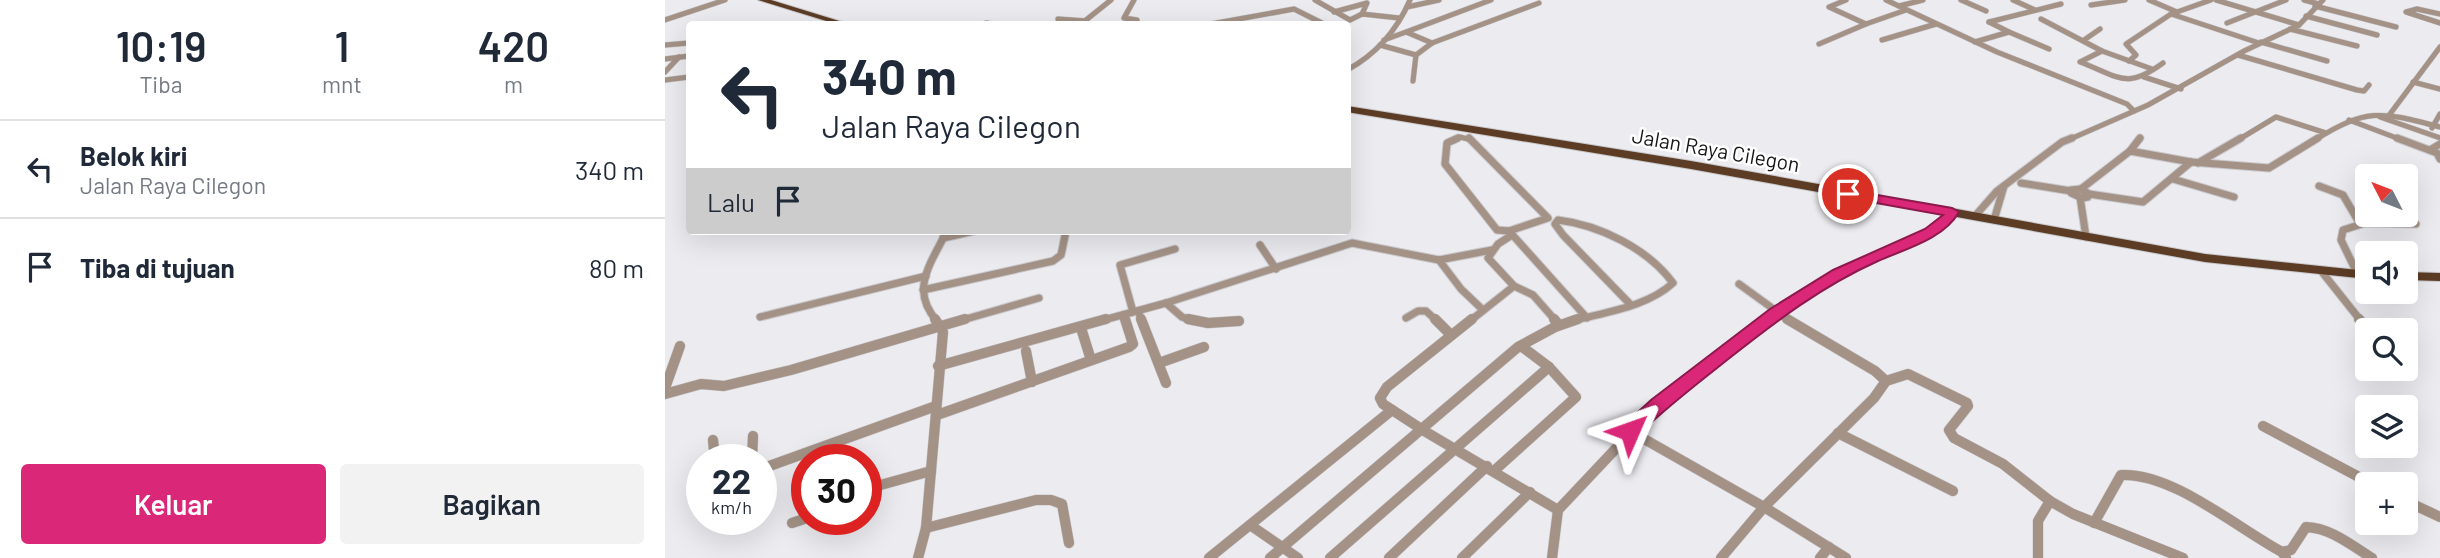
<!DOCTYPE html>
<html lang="id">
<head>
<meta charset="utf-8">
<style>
  :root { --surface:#fff; --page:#f2f2f3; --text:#1f2937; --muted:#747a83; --line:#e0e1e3; --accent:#db2777 }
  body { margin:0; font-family:Barlow,sans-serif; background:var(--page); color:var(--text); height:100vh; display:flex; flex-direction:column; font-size:26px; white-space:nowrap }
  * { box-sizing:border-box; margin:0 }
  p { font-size:23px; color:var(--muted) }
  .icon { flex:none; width:38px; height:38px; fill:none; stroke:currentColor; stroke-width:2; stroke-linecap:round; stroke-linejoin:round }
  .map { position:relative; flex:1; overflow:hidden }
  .side { display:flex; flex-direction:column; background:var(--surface); width:665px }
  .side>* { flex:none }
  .top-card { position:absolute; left:21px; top:21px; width:665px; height:214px; border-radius:7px; box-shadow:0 7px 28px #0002; background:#fff; color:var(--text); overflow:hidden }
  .needle { width:46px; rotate:312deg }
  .fabs { position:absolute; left:1690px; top:164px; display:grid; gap:14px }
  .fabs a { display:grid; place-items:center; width:63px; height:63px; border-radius:7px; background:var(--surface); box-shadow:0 7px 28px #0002; font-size:35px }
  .speed { position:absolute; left:21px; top:444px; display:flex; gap:14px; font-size:35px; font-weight:700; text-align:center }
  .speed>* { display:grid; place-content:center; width:91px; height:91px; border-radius:50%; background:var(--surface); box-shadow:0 7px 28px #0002; line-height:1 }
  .speed small { font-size:18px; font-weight:400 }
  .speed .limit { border:10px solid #d22; background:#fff; color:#111 }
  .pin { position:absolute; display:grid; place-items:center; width:60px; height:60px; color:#fff; margin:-30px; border:4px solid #fff; border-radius:50%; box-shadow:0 2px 7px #0007 }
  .me { position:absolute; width:77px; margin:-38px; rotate:47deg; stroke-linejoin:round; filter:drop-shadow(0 0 5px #0008) }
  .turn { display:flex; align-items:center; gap:24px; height:147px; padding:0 21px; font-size:32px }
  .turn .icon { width:91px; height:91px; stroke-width:2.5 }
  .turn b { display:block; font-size:49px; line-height:60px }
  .then { display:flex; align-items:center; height:66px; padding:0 21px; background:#0003; gap:14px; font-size:26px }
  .eta { display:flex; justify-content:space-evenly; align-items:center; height:119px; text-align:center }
  .eta b { font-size:42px; font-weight:600; line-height:49px }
  .button { display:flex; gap:14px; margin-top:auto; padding:14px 21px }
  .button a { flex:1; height:80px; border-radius:7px; background:var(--accent); color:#fff; font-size:28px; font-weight:600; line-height:80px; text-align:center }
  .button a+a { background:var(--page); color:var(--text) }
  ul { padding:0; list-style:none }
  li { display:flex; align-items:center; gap:21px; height:98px; padding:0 21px; border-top:2px solid var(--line) }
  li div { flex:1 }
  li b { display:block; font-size:26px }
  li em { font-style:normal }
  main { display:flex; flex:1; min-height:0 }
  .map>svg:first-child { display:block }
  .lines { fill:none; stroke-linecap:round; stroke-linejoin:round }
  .minor-far2-casing { stroke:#c9c9cd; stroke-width:6 }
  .minor-far1-casing { stroke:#c9c9cd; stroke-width:9 }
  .minor-casing { stroke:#c9c9cd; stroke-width:11 }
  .trunk-casing { stroke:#c9c9cd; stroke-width:2 }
  .minor-far2 { stroke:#a49286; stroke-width:5 }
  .minor-far1 { stroke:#a49286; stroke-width:7 }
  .minor { stroke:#a49286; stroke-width:10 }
  .trunk { fill:#5c3c24; fill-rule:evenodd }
  .route { fill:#db2777; stroke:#8e194d; stroke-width:2 }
  .labels { text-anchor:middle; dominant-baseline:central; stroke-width:5; stroke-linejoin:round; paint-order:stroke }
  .street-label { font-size:21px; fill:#161617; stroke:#fff }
</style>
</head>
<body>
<main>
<section class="side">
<div class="eta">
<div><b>10:19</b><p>Tiba</p></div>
<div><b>1</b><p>mnt</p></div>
<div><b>420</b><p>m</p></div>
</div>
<ul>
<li><svg class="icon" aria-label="left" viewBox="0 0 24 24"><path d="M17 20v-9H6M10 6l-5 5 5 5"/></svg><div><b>Belok kiri</b><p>Jalan Raya Cilegon</p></div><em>340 m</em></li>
<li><svg class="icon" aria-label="arrive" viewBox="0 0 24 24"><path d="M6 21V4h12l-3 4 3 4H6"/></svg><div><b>Tiba di tujuan</b></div><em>80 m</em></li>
</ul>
<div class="button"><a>Keluar</a><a>Bagikan</a></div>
</section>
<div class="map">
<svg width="1775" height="558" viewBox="0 0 1775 558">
  <rect width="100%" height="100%" fill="#ebebf0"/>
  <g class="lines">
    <defs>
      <g id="minor-far2">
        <polyline points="469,0 459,18 472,20 470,24"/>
        <polyline points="650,0 685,20 697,14 734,18"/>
        <polyline points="1181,0 1164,7 1201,24 1241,10"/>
        <polyline points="1221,0 1332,52 1462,104 1469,111"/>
        <polyline points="1296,0 1321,11"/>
        <polyline points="1348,0 1370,10"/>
        <polyline points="1484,0 1512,12 1506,14 1594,43"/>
        <polyline points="1551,0 1634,25"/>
        <polyline points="1639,0 1654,4"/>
        <polyline points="1426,5 1460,0"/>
        <polyline points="1234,6 1258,0"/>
        <polyline points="1650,6 1731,27"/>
        <polyline points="742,7 774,0"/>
        <polyline points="669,12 702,3 697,14"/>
        <polyline points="1512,12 1546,0"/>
        <polyline points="1775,14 1752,9 1741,12 1775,23"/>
        <polyline points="1641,16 1712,35"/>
        <polyline points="393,19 421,21"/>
        <polyline points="1376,19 1437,51 1487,69"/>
        <polyline points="0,20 60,0"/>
        <polyline points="1324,22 1396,4"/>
        <polyline points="321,23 327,24"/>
        <polyline points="1562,23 1621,0"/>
        <polyline points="416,24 446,0"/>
        <polyline points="501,24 521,24"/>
        <polyline points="546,24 629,9 659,24"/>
        <polyline points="1625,29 1692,46"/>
        <polyline points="1344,32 1384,49"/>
        <polyline points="719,40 741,32"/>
        <polyline points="1217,40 1271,24"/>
        <polyline points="1419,40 1435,29"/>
        <polyline points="1310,42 1344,32 1324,22"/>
        <polyline points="1596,42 1662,61"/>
        <polyline points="767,43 741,32 826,0"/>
        <polyline points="1154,44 1201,24"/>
        <polyline points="0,45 24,43"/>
        <polyline points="715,45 751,55 767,43 874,3"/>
        <path d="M1437 51 1415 62C1455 77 1461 90 1498 63"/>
        <polyline points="1573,55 1692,90 1699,91 1704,85"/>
        <polyline points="0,59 24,56"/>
        <polyline points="1464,61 1471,55 1461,44 1506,14"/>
        <path d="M682 70C710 55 732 30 745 0"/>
        <polyline points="0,72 14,57"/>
        <polyline points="1479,77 1516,89"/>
        <polyline points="0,80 24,77"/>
        <polyline points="748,81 751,55"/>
        <polyline points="1748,82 1775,89"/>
        <polyline points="1725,114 1775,47"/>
        <polyline points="1715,117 1775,138"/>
        <polyline points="1684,120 1737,140"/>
        <polyline points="1767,128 1775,114"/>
        <polyline points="789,140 795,137 807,140"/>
        <polyline points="1403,140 1483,105 1579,51 1634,25 1658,0"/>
        <polyline points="1573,140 1611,117 1661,133"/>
        <path d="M1650 140C1703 107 1717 112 1775 127"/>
      </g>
      <g id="minor-far1">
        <polyline points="793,138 782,143 780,164 832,230 844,231 883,218 804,138"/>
        <polyline points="1732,138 1772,153 1775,159"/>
        <polyline points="1765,150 1775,144"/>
        <polyline points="1465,151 1475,138"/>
        <polyline points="1533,163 1576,138"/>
        <polyline points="1508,179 1569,197"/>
        <polyline points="1356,183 1406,191"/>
        <polyline points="1654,186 1678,195 1695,224"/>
        <polyline points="1416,189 1465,151 1526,162"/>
        <polygon points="1416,189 1424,194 1423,197 1417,198 1406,193 1406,190"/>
        <polyline points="1424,194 1478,202 1526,162 1604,168 1653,138"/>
        <polyline points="1415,197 1421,237"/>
        <polyline points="1310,216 1332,191 1397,142 1407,138"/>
        <polyline points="1329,220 1339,186"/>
        <polyline points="844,231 922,318"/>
        <polyline points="278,238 309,231"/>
        <polyline points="595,245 611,269"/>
        <polyline points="774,260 827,250"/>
        <polyline points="1657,272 1696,321"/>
        <polyline points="1693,275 1676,240 1678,230 1700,223 1751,224"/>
        <polyline points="1074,284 1125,321"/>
        <polyline points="849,286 868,295 891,321"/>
        <polyline points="258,290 388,261 396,255 401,231"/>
        <polyline points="501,303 517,317 528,321"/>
        <polyline points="473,311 477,321"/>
        <polyline points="468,312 455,265 510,249"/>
        <polyline points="458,315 460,321"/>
        <polyline points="95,317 261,276"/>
        <polyline points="741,318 753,311 761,311 772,321"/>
        <path d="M272 321C244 290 266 263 282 231"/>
        <polyline points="294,321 374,298"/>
        <polyline points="435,321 501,303 687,243 774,260 796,289 818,310"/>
        <polyline points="805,321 849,286 823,258 833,244 847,235"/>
        <path d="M907 321C940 312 982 307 1008 283 983 249 935 225 893 220L890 224 898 235 965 304"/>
        <path d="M1100 321C1123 304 1148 286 1173 273 1203 257 1271 241 1287 212"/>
      </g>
      <g id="minor">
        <polyline points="476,319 501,383"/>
        <polyline points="523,319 543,323 574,321"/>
        <polyline points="770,319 786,335"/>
        <polyline points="807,319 722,387 715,398 718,404 761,432 893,510"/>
        <polyline points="889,319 894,325"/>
        <polyline points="1122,319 1210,371 1221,381"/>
        <polyline points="1694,319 1698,324"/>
        <polyline points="416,328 426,360"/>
        <polyline points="361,351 367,382"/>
        <polyline points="494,363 539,347"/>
        <polyline points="273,366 441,319"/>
        <polyline points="0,388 15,346"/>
        <polyline points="0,394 36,384 59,386 126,370 300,319"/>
        <polyline points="272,415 464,347 468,344 460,319"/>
        <polyline points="1598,426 1709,485"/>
        <polyline points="965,431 1099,507 1181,558"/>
        <polyline points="1173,433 1288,491"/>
        <polyline points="48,440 50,460"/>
        <polyline points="87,460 88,436"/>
        <polyline points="96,469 271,406"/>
        <polyline points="830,470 911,397 884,367"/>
        <polyline points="201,489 266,471"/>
        <polyline points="1741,501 1775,517"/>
        <polyline points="127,523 142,518"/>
        <path d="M1429 523 1456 475C1507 472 1572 528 1617 552L1621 558"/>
        <polyline points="585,525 633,558"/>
        <polyline points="261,528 371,500 386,500 397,504 404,543"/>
        <path d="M1617 552 1626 550 1641 527C1666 528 1686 545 1707 558"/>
        <polyline points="253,558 261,528 278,332 270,319"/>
        <polyline points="544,558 727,410"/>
        <polyline points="605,558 853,347 890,327 913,319"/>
        <polyline points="665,558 884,367 856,346"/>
        <polyline points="724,558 822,466"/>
        <polyline points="797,558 865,492"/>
        <polyline points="887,558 893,510 992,405 1103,319"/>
        <polyline points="1056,558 1099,507 1209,398 1221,381 1243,374 1302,403 1303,406 1284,430 1289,438 1338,464 1385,501 1408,514 1518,558"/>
        <polyline points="1155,558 1164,547"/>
        <polyline points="1373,558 1373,521 1385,501"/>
      </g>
      <g id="trunk">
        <polygon points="93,0 106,0 184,24 171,24"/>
        <polygon points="682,106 1026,161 1540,254 1703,271 1703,279 1540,262 1026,169 682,112"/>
        <polygon points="1741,272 1775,273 1775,281 1741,280"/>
      </g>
    </defs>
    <use href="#minor-far2" class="minor-far2-casing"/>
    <use href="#minor-far1" class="minor-far1-casing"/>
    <use href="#minor" class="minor-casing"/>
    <use href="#trunk" class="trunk-casing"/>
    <use href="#minor-far2" class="minor-far2"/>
    <use href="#minor-far1" class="minor-far1"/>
    <use href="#minor" class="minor"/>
    <use href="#trunk" class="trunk"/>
  </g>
  <path class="route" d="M1183 190 1287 208 1294 212C1279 239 1240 249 1213 261 1157 286 1110 322 1062 360 1031 385 1000 408 972 436H958L955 431 958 426 986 400 1105 309 1168 270 1260 229 1278 215 1178 197 1176 194Z"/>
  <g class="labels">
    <g class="street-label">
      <text transform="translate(1051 149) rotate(10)">Jalan Raya Cilegon</text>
    </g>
  </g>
</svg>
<div class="fabs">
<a><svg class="needle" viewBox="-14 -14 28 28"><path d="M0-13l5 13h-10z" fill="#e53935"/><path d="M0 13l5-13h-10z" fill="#747a83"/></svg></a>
<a><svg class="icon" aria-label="sound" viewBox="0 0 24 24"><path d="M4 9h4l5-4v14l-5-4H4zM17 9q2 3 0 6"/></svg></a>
<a><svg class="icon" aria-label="search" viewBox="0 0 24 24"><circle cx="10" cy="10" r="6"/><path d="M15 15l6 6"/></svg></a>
<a><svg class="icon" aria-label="layers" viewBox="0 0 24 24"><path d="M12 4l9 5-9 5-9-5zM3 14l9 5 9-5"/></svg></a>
<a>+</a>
</div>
<div class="speed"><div>22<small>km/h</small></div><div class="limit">30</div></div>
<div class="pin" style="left:1183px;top:194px;background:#d93025"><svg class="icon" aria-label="arrive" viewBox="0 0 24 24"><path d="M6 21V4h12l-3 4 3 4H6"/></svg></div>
<svg class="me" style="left:965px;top:431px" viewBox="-20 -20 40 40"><path d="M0-17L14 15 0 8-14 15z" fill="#db2777" stroke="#fff" stroke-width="4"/></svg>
<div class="top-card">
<div class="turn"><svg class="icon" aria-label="left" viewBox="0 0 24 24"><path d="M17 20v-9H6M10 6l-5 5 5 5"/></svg><div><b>340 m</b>Jalan Raya Cilegon</div></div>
<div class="then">Lalu<svg class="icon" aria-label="arrive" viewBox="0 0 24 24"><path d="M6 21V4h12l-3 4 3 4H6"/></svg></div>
</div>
</div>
</main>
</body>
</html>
